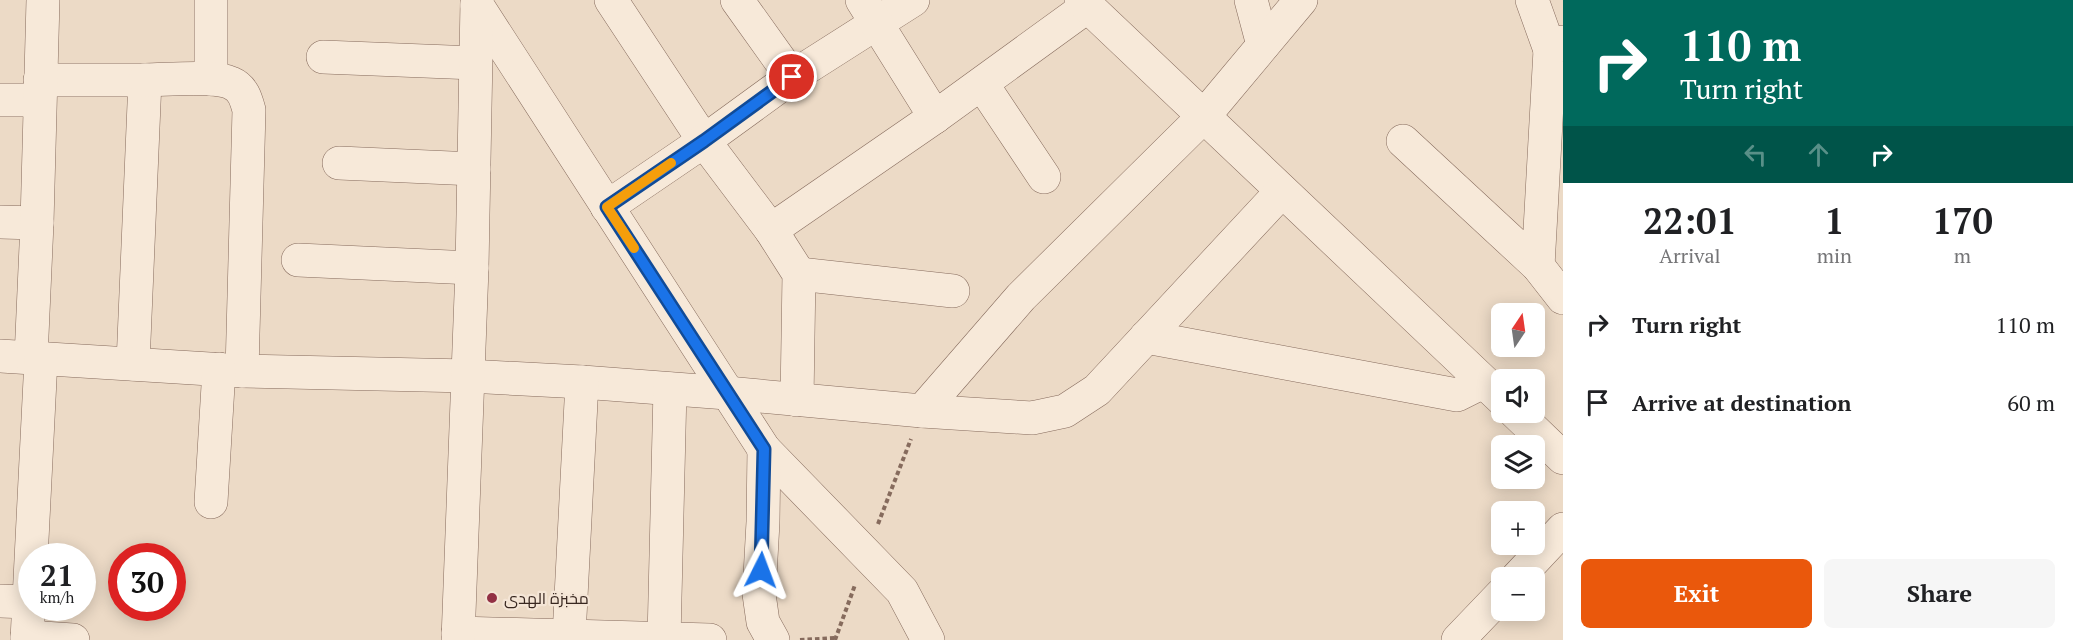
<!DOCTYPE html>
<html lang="en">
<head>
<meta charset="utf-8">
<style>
  :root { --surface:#fff; --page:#f6f6f6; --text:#202124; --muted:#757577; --accent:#ea580c }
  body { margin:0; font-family:"PT Serif",Cairo,serif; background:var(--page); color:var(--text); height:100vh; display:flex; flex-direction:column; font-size:22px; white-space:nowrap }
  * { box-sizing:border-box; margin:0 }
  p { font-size:20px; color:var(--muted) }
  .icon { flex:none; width:33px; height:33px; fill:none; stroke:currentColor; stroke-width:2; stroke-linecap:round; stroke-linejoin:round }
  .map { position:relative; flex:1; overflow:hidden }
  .drawer { display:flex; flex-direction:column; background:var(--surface); width:510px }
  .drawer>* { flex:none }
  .hud { background:#00695c; color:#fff; overflow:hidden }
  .needle { width:39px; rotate:13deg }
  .controls { position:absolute; left:1491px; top:303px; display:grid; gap:12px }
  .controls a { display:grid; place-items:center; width:54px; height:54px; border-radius:9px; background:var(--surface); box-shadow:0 3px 15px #0003; font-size:30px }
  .speed { position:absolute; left:18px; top:543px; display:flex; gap:12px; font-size:30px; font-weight:700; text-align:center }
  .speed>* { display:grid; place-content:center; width:78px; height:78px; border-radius:50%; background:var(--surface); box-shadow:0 3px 15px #0003; line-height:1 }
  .speed small { font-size:15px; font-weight:400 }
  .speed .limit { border:9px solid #d22; background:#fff; color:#111 }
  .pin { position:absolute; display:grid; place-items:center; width:51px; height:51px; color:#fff; margin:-26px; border:3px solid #fff; border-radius:50%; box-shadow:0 2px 6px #0007 }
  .me { position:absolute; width:66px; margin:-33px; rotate:3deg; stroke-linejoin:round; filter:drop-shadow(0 0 4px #0008) }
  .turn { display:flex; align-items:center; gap:21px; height:126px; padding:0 18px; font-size:27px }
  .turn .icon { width:78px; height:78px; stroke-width:2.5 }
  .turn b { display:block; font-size:42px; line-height:51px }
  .lanes { display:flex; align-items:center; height:57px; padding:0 18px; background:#0003; justify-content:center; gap:30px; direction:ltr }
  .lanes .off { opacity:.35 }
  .eta { display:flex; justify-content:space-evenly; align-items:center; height:102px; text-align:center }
  .eta b { font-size:36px; font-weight:800; line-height:42px }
  .cta { display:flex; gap:12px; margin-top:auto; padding:12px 18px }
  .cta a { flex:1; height:69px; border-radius:9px; background:var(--accent); color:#fff; font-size:24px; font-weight:800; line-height:69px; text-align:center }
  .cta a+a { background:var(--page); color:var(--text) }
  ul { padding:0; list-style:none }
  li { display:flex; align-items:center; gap:18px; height:78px; padding:0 18px }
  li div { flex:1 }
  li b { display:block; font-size:22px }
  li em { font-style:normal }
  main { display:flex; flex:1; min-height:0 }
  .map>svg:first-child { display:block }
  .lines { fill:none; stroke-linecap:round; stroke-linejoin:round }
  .minor-casing { stroke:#866b5d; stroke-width:34 }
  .path { stroke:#866b5d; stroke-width:4; stroke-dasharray:4.5 3; stroke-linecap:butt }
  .minor { stroke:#f7e9d9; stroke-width:33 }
  .route-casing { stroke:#114b97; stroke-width:15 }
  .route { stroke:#1a73e8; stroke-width:10 }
  .slow { stroke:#f59e0b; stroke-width:10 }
  .poi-dot { fill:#923044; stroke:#f4e5d6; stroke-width:2 }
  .labels { text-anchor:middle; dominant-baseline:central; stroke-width:4.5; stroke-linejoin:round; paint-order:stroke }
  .poi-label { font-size:16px; fill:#382720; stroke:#f4e5d6; text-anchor:start }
</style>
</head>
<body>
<main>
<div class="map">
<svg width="1563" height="640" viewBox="0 0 1563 640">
  <rect width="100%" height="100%" fill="#ecdac6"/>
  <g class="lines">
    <defs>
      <g id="minor">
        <polyline points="611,0 704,141 792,77"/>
        <polyline points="737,0 792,77 913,0"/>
        <polyline points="862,0 935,117 1088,6"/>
        <polyline points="1081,0 1502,399"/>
        <polyline points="1251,0 1263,45"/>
        <polyline points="1532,0 1550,50"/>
        <polyline points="477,5 764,449 902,591 928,640"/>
        <polyline points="323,57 475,63"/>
        <polyline points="211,79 211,0"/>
        <polyline points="40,80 145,80 133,364"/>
        <path d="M145 80C166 80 213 75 231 83 243 88 246 99 249 110L242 371"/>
        <polyline points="982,84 1044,177"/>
        <polyline points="0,100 39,100"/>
        <polyline points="1403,141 1538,266 1550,50 1563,42"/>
        <polyline points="339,163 474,169"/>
        <polyline points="607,207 704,141 771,230 799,274 797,400"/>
        <polyline points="0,222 37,223"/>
        <polyline points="771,230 935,117"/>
        <polyline points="298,260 472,268"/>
        <polyline points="1538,266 1563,298"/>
        <polyline points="799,274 953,291"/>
        <polyline points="1146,337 1457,395 1483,382"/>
        <polyline points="0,356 242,371 468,376 582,382 727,393 922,411 1021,297 1204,116 1301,0"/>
        <polyline points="31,358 37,223 43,0"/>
        <polyline points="582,382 569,636 710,640"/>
        <polyline points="922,411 1032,418 1065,411 1097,390 1282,191"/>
        <polyline points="1515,412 1563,458"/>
        <polyline points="764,449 763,522 759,594 763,622 773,640"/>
        <polyline points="211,502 219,369"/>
        <polyline points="1517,578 1563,529"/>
        <polyline points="0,601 29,602"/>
        <polyline points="458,633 569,636 569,640"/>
        <polyline points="27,637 73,640"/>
        <polyline points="664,639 670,389"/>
        <polyline points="27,640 41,359"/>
        <polyline points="458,640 472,268 477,2"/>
        <polyline points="1458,640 1502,594"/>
      </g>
    </defs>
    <use href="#minor" class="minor-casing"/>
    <g class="path">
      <polyline points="878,524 911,439"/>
      <polyline points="800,640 836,638"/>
      <polyline points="835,640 855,585"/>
    </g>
    <use href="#minor" class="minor"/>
  </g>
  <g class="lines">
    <defs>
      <polyline id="route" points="761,570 764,449 607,207 704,141 792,77"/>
    </defs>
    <use href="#route" class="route-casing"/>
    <use href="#route" class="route"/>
    <polyline class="slow" points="634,248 607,207 671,163"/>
  </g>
  <circle class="poi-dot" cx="492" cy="598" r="6"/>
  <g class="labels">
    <g class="poi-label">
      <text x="504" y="598">مخبزة الهدى</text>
    </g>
  </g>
</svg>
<div class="controls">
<a><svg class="needle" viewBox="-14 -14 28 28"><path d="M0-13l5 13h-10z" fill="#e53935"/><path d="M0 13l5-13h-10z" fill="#757577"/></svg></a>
<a><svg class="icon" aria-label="sound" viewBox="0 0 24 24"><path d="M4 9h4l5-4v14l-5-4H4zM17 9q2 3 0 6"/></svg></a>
<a><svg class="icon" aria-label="layers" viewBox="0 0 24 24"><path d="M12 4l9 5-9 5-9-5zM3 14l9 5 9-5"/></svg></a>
<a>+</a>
<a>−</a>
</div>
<div class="speed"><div>21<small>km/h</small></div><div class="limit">30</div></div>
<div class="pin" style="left:792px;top:77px;background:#d93025"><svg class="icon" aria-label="arrive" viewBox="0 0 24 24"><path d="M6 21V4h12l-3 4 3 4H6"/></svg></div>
<svg class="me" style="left:761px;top:570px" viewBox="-20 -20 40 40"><path d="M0-17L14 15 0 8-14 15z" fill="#1a73e8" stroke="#fff" stroke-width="4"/></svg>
</div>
<section class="drawer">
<div class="hud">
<div class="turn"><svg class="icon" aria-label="right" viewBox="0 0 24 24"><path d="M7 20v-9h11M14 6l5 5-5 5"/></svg><div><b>110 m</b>Turn right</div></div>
<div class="lanes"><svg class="icon off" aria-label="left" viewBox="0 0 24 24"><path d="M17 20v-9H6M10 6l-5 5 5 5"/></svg><svg class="icon off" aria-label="ahead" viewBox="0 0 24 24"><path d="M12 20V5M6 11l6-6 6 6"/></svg><svg class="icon" aria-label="right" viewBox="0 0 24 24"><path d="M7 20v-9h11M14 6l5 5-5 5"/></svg></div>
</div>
<div class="eta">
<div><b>22:01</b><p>Arrival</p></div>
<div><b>1</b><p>min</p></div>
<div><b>170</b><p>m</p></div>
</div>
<ul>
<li><svg class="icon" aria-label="right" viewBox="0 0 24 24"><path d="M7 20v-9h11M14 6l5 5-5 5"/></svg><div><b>Turn right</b></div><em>110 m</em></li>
<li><svg class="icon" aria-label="arrive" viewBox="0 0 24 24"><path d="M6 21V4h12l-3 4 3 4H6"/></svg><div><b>Arrive at destination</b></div><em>60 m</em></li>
</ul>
<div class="cta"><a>Exit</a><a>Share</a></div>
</section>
</main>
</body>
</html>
